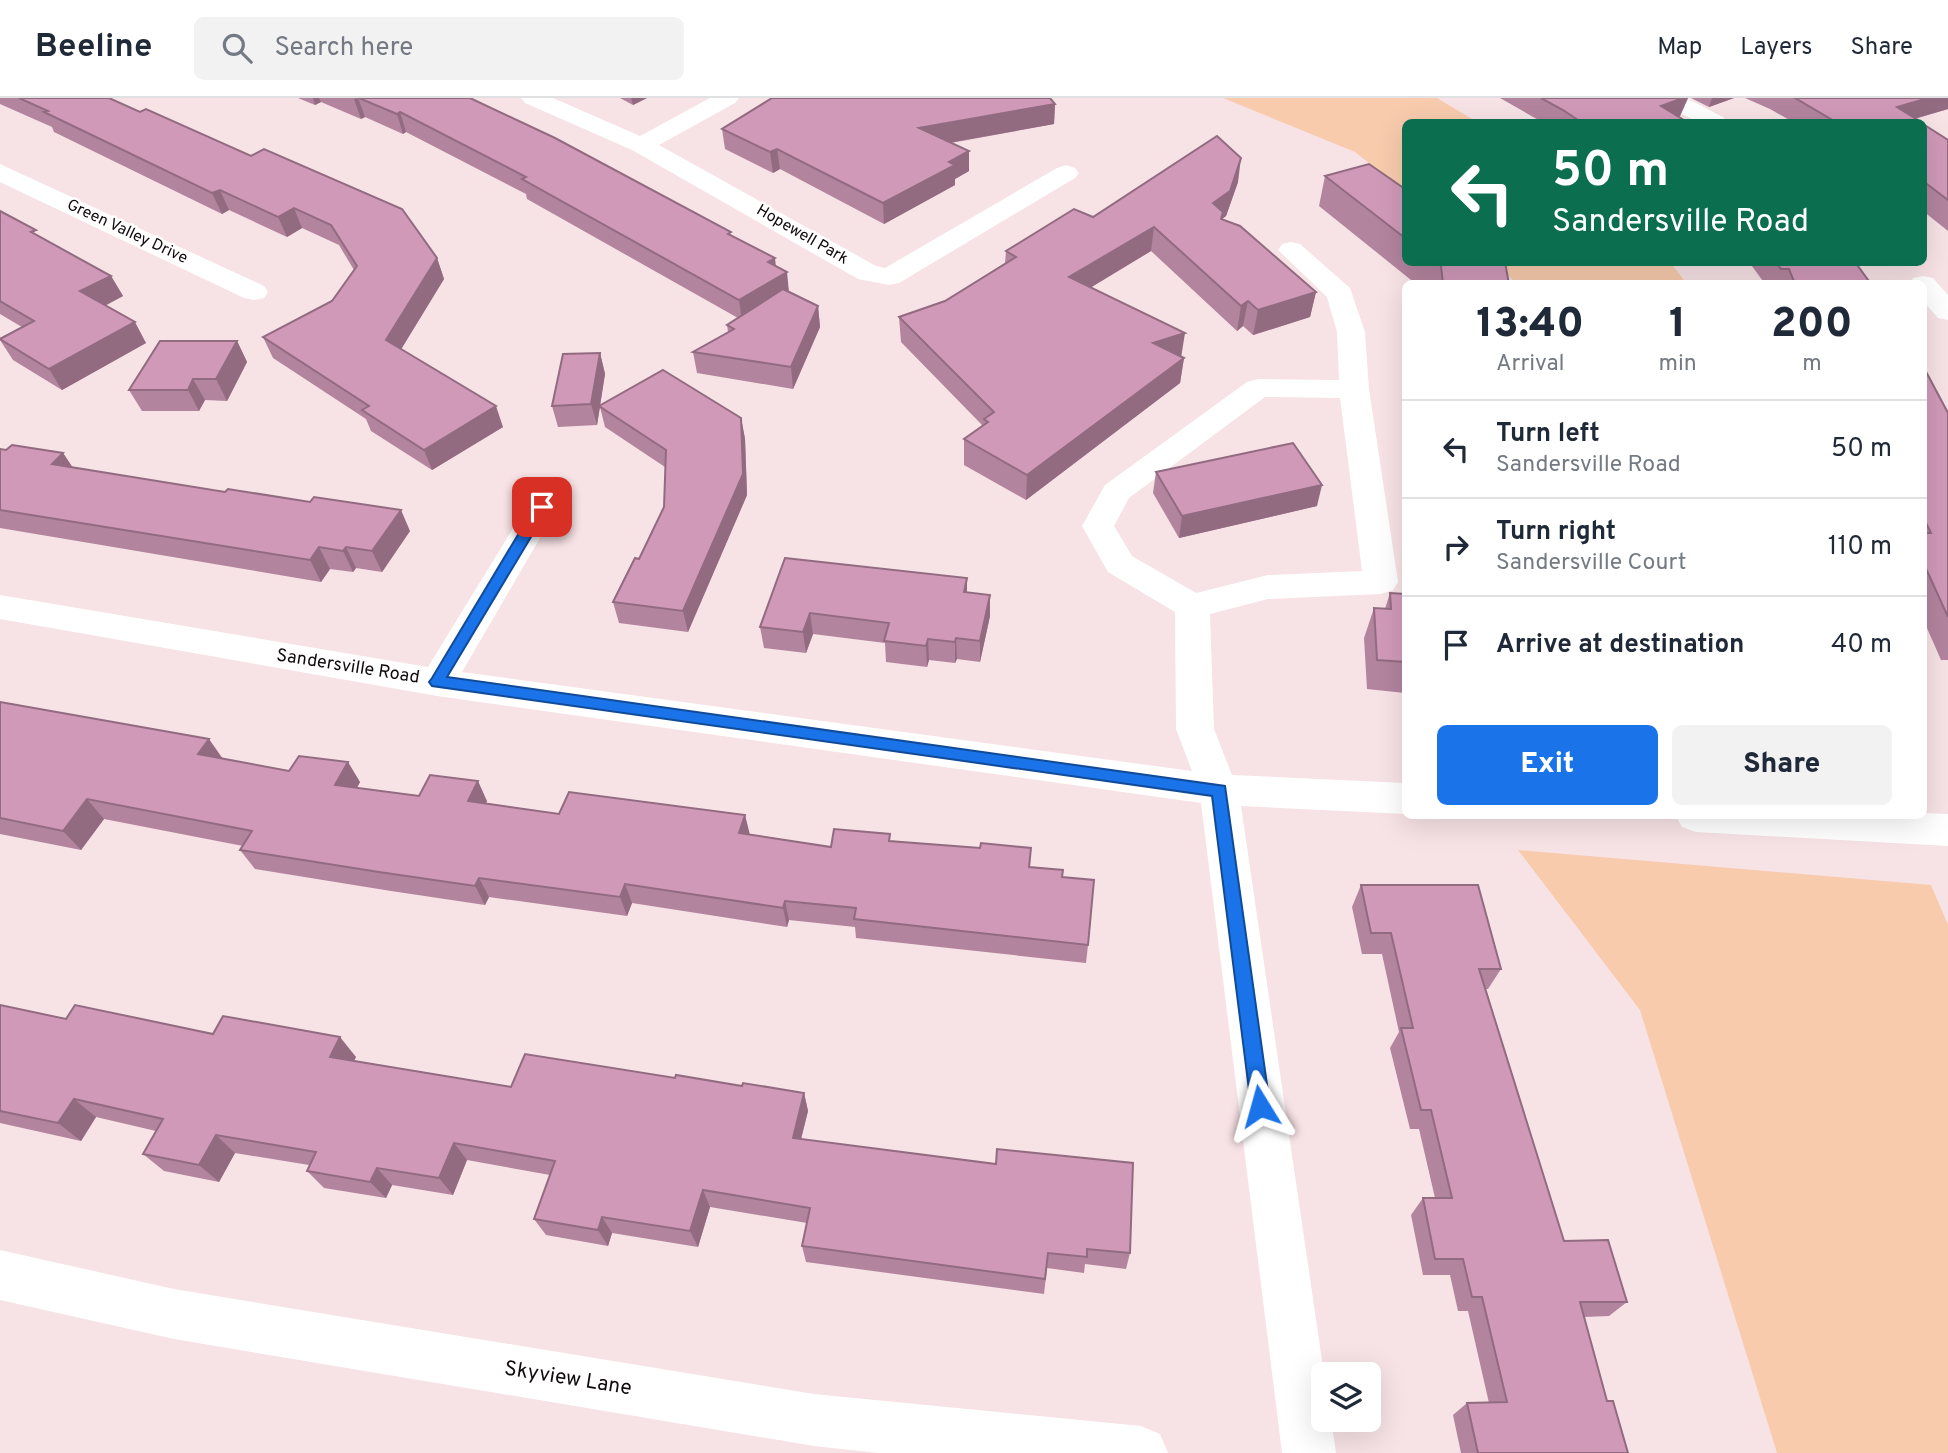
<!DOCTYPE html>
<html lang="en">
<head>
<meta charset="utf-8">
<style>
  :root { --surface:#fff; --page:#f2f2f3; --text:#1f2937; --muted:#747a83; --line:#e0e1e3; --accent:#1a73e8 }
  body { margin:0; font-family:Overpass,sans-serif; background:var(--page); color:var(--text); height:100vh; display:flex; flex-direction:column; font-size:26px; white-space:nowrap }
  * { box-sizing:border-box; margin:0 }
  p { font-size:23px; color:var(--muted) }
  .icon { flex:none; width:38px; height:38px; fill:none; stroke:currentColor; stroke-width:2; stroke-linecap:round; stroke-linejoin:round }
  .map { position:relative; flex:1; overflow:hidden }
  .panel { position:absolute; left:1402px; top:182px; width:525px; height:539px; display:flex; flex-direction:column; background:var(--surface); border-radius:10px; box-shadow:0 7px 28px #0002 }
  .panel>* { flex:none }
  .banner { position:absolute; left:1402px; top:21px; width:525px; height:147px; border-radius:10px; box-shadow:0 7px 28px #0002; background:#0b6e4f; color:#fff; overflow:hidden }
  .buttons { position:absolute; left:1311px; top:1264px; display:grid; gap:14px }
  .buttons a { display:grid; place-items:center; width:70px; height:70px; border-radius:10px; background:var(--surface); box-shadow:0 7px 28px #0002; font-size:35px }
  .pin { position:absolute; display:grid; place-items:center; width:60px; height:60px; color:#fff; margin:-30px; border-radius:14px; box-shadow:0 4px 10px #0006 }
  .me { position:absolute; width:77px; margin:-38px; rotate:352deg; stroke-linejoin:round; filter:drop-shadow(0 0 5px #0008) }
  .turn { display:flex; align-items:center; gap:24px; height:147px; padding:0 35px; font-size:32px }
  .turn .icon { width:91px; height:91px; stroke-width:2.5 }
  .turn b { display:block; font-size:49px; line-height:60px }
  .eta { display:flex; justify-content:space-evenly; align-items:center; height:119px; text-align:center }
  .eta b { font-size:42px; font-weight:800; line-height:49px }
  .primary-button { display:flex; gap:14px; margin-top:auto; padding:14px 35px }
  .primary-button a { flex:1; height:80px; border-radius:10px; background:var(--accent); color:#fff; font-size:28px; font-weight:800; line-height:80px; text-align:center }
  .primary-button a+a { background:var(--page); color:var(--text) }
  ul { padding:0; list-style:none }
  li { display:flex; align-items:center; gap:21px; height:98px; padding:0 35px; border-top:2px solid var(--line) }
  li div { flex:1 }
  li b { display:block; font-size:26px }
  li em { font-style:normal }
  header { display:flex; align-items:center; gap:42px; box-sizing:border-box; height:98px; padding:0 35px; background:var(--surface); border-bottom:2px solid var(--line) }
  header strong { font-size:33px }
  nav { display:flex; gap:38px; margin-inline-start:auto; font-size:24px }
  .search { width:490px; height:63px; background:var(--page); display:flex; align-items:center; gap:18px; box-sizing:border-box; padding:0 24px; border-radius:10px; color:var(--muted); font-size:26px }
  .map>svg:first-child { display:block }
  .green { fill:#f8cbad }
  .lines { fill:none; stroke-linecap:round; stroke-linejoin:round }
  .minor { fill:#fff; fill-rule:evenodd }
  .wall { fill:#b3849e }
  .shaded-wall { fill:#926b81 }
  .building { fill:#d099b8; stroke:#926b81; stroke-width:2 }
  .route { fill:#1a73e8; stroke:#114b97; stroke-width:2 }
  .labels { text-anchor:middle; dominant-baseline:central; stroke-width:5; stroke-linejoin:round; paint-order:stroke }
  .far-street-label { font-size:16px; fill:#110a0c; stroke:#fff }
  .street-label { font-size:18px; fill:#110a0c; stroke:#fff }
  .near-street-label { font-size:21px; fill:#110a0c; stroke:#fff }
</style>
</head>
<body>
<header>
<strong>Beeline</strong>
<div class="search"><svg class="icon" aria-label="search" viewBox="0 0 24 24"><circle cx="10" cy="10" r="6"/><path d="M15 15l6 6"/></svg>Search here</div>
<nav><a>Map</a><a>Layers</a><a>Share</a></nav>
</header>
<div class="map">
<svg width="1948" height="1355" viewBox="0 0 1948 1355">
  <rect width="100%" height="100%" fill="#f7e2e5"/>
  <g class="green">
    <polygon points="1223,0 1437,0 1477,24 1405,24 1405,94 1355,54"/>
    <polygon points="1491,165 1671,165 1686,185 1517,185"/>
    <polygon points="1518,752 1931,787 1948,827 1948,1355 1777,1355 1640,912"/>
  </g>
  <g class="lines">
    <g class="minor">
      <polygon points="521,0 553,0 640,38 710,0 739,0 735,5 659,47 876,168 885,170 1057,70 1066,67 1075,70 1079,75 1075,80 899,185 889,187 858,181 632,52 525,5"/>
      <polygon points="1656,0 1686,0 1723,19 1727,24 1698,24 1660,5"/>
      <polygon points="0,66 264,188 268,194 264,200 254,202 244,200 0,84"/>
      <path d="M1291 144 1300 146 1350 190 1365 234 1369 291 1398 484 1393 492 1381 496 1268 501 1210 516 1214 631 1232 677 1405 685V716L1241 708 1324 1276 1323 1321H1331L1336 1355H1282L1201 705 437 598 0 521V497L428 569 531 401 542 398 553 401 558 409 462 574 1192 673 1176 631 1175 514 1108 474 1082 428 1105 387 1247 284 1258 281 1339 282 1337 234 1327 199 1278 152 1282 146ZM1265 299 1340 300 1362 473 1268 477 1196 495 1132 458 1114 428 1129 400Z"/>
      <polygon points="1923,178 1933,180 1948,197 1948,222 1938,220 1923,203 1923,186 1910,186 1913,180"/>
      <polygon points="1923,715 1948,716 1948,748 1696,734 1682,729 1676,718 1923,718"/>
      <polygon points="0,1152 174,1191 814,1296 1141,1328 1160,1336 1168,1355 878,1355 814,1348 174,1241 0,1202"/>
    </g>
  </g>
  <g class="wall">
    <polygon points="0,0 109,0 437,160 444,181 401,251 503,329 432,372 371,333 366,321 273,260 263,239 332,203 354,172 339,147 302,130 287,139 229,112 222,116 54,34 52,29 0,6"/>
    <polygon points="298,0 470,0 732,138 776,168 789,195 818,208 820,229 793,291 697,275 693,254 728,234 727,227 738,220 527,101 526,96 406,34 403,36 365,19 361,21 321,4 315,7"/>
    <polygon points="620,0 647,0 633,7"/>
    <polygon points="1500,0 1688,0 1680,18 1678,19 1687,24 1542,24"/>
    <polygon points="1691,0 1734,0 1709,9"/>
    <polygon points="1745,0 1948,0 1948,11 1915,21 1921,24 1793,24 1770,11"/>
    <polygon points="1055,6 1054,26 951,45 969,53 969,73 955,81 955,87 884,126 780,71 773,75 725,51 722,31"/>
    <polygon points="1923,26 1948,42 1948,133 1923,113"/>
    <polygon points="1325,78 1405,91 1405,164 1505,164 1509,186 1416,186 1319,108"/>
    <polygon points="1238,84 1226,118 1222,121 1316,194 1310,219 1253,237 1243,228 1237,233 1151,153 1091,189 1184,260 1180,285 1026,402 964,367 964,341 983,328 901,244 899,219 945,203 1005,165 1006,153 1093,119"/>
    <polygon points="0,113 40,139 111,178 123,198 105,208 146,245 62,292 13,262 0,242 0,240 22,229 0,216"/>
    <polygon points="1749,164 1855,164 1871,186 1765,186"/>
    <polygon points="237,243 247,264 227,303 205,302 199,313 142,313 129,292"/>
    <polygon points="600,255 605,276 600,307 741,320 745,341 747,397 688,534 619,525 613,504 639,461 664,409 665,369 605,329 600,309 597,327 558,329 552,308"/>
    <polygon points="1923,268 1948,315 1948,562 1941,562 1923,521"/>
    <polygon points="0,351 63,355 73,370 410,433 382,474 356,470 353,474 330,471 321,484 0,430"/>
    <polygon points="1156,374 1317,408 1179,440 1153,395"/>
    <polygon points="785,460 967,480 967,495 990,518 980,564 957,561 955,565 929,562 927,569 886,564 885,545 813,536 806,555 764,550 760,529"/>
    <polygon points="1390,495 1405,496 1405,595 1367,591 1364,540 1374,510 1385,511"/>
    <polygon points="0,604 223,661 289,673 360,684 357,690 419,698 487,703 486,705 559,716 745,717 749,736 831,749 891,743 980,750 1031,750 1030,769 1062,779 1088,847 1086,865 856,840 855,829 789,822 787,829 632,805 627,818 489,799 485,807 391,793 255,771 240,752 243,748 104,721 81,752 0,736"/>
    <polygon points="1361,787 1501,871 1488,891 1486,891 1564,1143 1627,1204 1609,1218 1584,1219 1607,1303 1628,1355 1461,1355 1453,1317 1467,1305 1489,1305 1468,1213 1458,1213 1450,1177 1423,1177 1411,1117 1423,1100 1435,1100 1419,1031 1410,1031 1390,950 1399,934 1382,856 1362,856 1352,809"/>
    <polygon points="0,907 66,921 213,936 356,959 354,963 511,989 675,980 804,995 808,1013 801,1041 1130,1155 1126,1171 1085,1166 1084,1175 1047,1170 1044,1196 806,1164 802,1148 807,1125 710,1109 698,1149 612,1135 608,1148 546,1137 534,1121 550,1077 467,1062 453,1097 392,1087 386,1100 324,1090 307,1073 309,1067 235,1055 219,1084 164,1073 143,1056 156,1033 96,1019 81,1043 0,1025"/>
  </g>
  <g class="shaded-wall">
    <polygon points="313,0 319,0 321,4 315,7"/>
    <polygon points="358,0 365,19 361,21 354,1"/>
    <polygon points="631,0 647,0 633,7"/>
    <polygon points="1683,0 1688,0 1680,18 1662,24 1661,8"/>
    <polygon points="1712,0 1734,0 1709,9"/>
    <polygon points="1928,0 1948,0 1948,11 1902,24 1897,9"/>
    <polygon points="1055,6 1054,26 919,50 919,30"/>
    <polygon points="400,14 406,34 403,36 397,16"/>
    <polygon points="777,51 780,71 773,75 770,54"/>
    <polygon points="969,53 969,73 955,81 955,87 884,126 883,105 949,64"/>
    <polygon points="1241,60 1238,84 1226,118 1222,121 1219,139 1213,105"/>
    <polygon points="220,92 229,112 222,116 212,95"/>
    <polygon points="294,110 302,130 287,139 278,119"/>
    <polygon points="1154,129 1151,153 1067,204 1069,179"/>
    <polygon points="437,160 444,181 394,263 386,242"/>
    <polygon points="775,160 777,179 787,174 789,194 742,223 739,202 768,164"/>
    <polygon points="111,178 123,198 92,214 80,193"/>
    <polygon points="1316,194 1310,219 1253,237 1258,212"/>
    <polygon points="1248,203 1243,228 1237,233 1241,208"/>
    <polygon points="818,208 820,229 793,291 791,269"/>
    <polygon points="135,224 146,245 62,292 49,271"/>
    <polygon points="1185,235 1181,260 1153,245"/>
    <polygon points="237,243 247,264 227,303 216,281"/>
    <polygon points="600,255 605,276 597,327 591,306"/>
    <polygon points="1184,260 1180,285 1026,402 1027,377"/>
    <polygon points="193,281 205,302 199,313 188,292"/>
    <polygon points="496,308 503,329 432,372 424,352"/>
    <polygon points="741,320 745,341 747,397 688,534 683,513"/>
    <polygon points="63,355 77,376 52,366"/>
    <polygon points="1322,387 1317,408 1179,440 1182,418"/>
    <polygon points="401,412 410,433 382,474 372,453"/>
    <polygon points="319,449 330,471 321,484 310,462"/>
    <polygon points="346,449 356,470 353,474 343,453"/>
    <polygon points="967,480 967,501 964,494"/>
    <polygon points="990,497 990,518 980,564 980,543"/>
    <polygon points="810,515 813,536 806,555 803,534"/>
    <polygon points="956,540 957,561 955,565 955,544"/>
    <polygon points="928,541 929,562 927,569 926,548"/>
    <polygon points="209,641 223,661 198,656"/>
    <polygon points="348,664 360,684 347,706 335,687"/>
    <polygon points="478,683 487,703 477,722 468,703"/>
    <polygon points="87,701 104,721 81,752 63,733"/>
    <polygon points="745,717 750,737 739,735"/>
    <polygon points="479,780 489,799 485,807 475,788"/>
    <polygon points="625,786 632,805 627,818 620,799"/>
    <polygon points="785,803 789,822 787,829 783,810"/>
    <polygon points="340,939 356,959 346,977 330,959"/>
    <polygon points="804,995 808,1013 797,1057 793,1040"/>
    <polygon points="74,1001 96,1019 81,1043 58,1025"/>
    <polygon points="216,1037 235,1055 219,1084 199,1067"/>
    <polygon points="454,1045 467,1062 453,1097 439,1080"/>
    <polygon points="377,1070 392,1087 386,1100 370,1084"/>
    <polygon points="703,1092 710,1109 698,1149 690,1133"/>
    <polygon points="602,1119 612,1135 608,1148 598,1132"/>
  </g>
  <g class="building">
    <polygon points="19,0 109,0 140,14 146,11 251,58 264,51 402,111 437,160 386,242 496,308 424,352 362,312 369,308 263,239 332,203 357,168 331,127 294,110 278,119 220,92 212,95 44,14 48,13"/>
    <polygon points="359,0 470,0 555,40 731,134 728,136 775,160 768,164 787,174 739,202 522,81 526,79 400,14 397,16"/>
    <polygon points="772,0 1050,0 1055,6 919,30 969,53 949,64 955,67 883,105 777,51 770,54 722,31"/>
    <polygon points="1541,0 1683,0 1661,8 1687,24 1581,24 1563,12"/>
    <polygon points="1795,0 1928,0 1897,9 1921,24 1836,24"/>
    <polygon points="1923,26 1948,42 1948,102 1923,83"/>
    <polygon points="1217,38 1241,60 1230,93 1213,105 1223,114 1221,121 1240,128 1316,194 1258,212 1248,203 1241,208 1154,129 1069,179 1185,235 1153,245 1184,260 1027,377 964,341 988,324 984,321 994,314 899,219 945,203 1016,159 1006,153 1074,111 1093,119"/>
    <polygon points="1369,66 1405,91 1405,140 1325,78"/>
    <polygon points="0,113 36,132 31,134 111,178 80,193 135,224 49,271 0,241 34,223 0,203"/>
    <polygon points="1436,164 1505,164 1509,186 1443,186 1441,168"/>
    <polygon points="1775,164 1855,164 1871,186 1795,186 1789,171 1781,171"/>
    <polygon points="783,191 818,208 791,269 693,254 734,231 727,227"/>
    <polygon points="160,243 237,243 216,281 193,281 188,292 129,292"/>
    <polygon points="600,255 591,306 552,308 563,256"/>
    <polygon points="1923,268 1948,315 1948,519 1923,464 1923,435 1931,435 1923,419"/>
    <polygon points="663,272 741,320 743,376 683,513 613,504 635,460 639,461 664,409 666,352 599,308"/>
    <polygon points="1293,345 1322,387 1182,418 1156,374"/>
    <polygon points="12,347 63,355 52,366 225,394 228,391 310,404 314,399 401,412 372,453 346,449 343,453 319,449 310,462 0,412 0,351 6,352"/>
    <polygon points="785,460 967,480 964,494 990,497 980,543 956,540 955,544 928,541 926,548 884,543 889,525 810,515 803,534 760,529"/>
    <polygon points="1390,495 1405,496 1405,564 1377,562 1374,510 1391,511"/>
    <polygon points="0,604 209,641 198,656 289,673 299,658 348,664 335,687 419,698 430,677 478,683 468,703 559,716 569,694 745,717 739,735 831,749 834,731 890,736 889,743 980,750 981,745 1031,750 1029,769 1063,772 1062,779 1094,782 1088,847 854,821 856,810 785,803 783,810 625,786 620,799 479,780 475,788 379,774 240,752 252,733 87,701 63,733 0,720"/>
    <polygon points="1361,787 1478,787 1501,871 1479,871 1564,1143 1608,1142 1627,1204 1580,1204 1607,1303 1613,1303 1628,1355 1478,1355 1467,1305 1507,1304 1482,1199 1472,1199 1463,1161 1435,1161 1423,1100 1452,1100 1431,1012 1421,1012 1401,930 1413,930 1391,835 1371,835"/>
    <polygon points="0,907 66,921 75,907 213,936 223,918 340,939 330,959 511,989 525,956 675,980 676,977 742,988 743,985 804,995 793,1040 996,1066 997,1051 1133,1065 1130,1155 1087,1151 1087,1159 1048,1155 1045,1181 802,1148 810,1110 703,1092 690,1133 602,1119 598,1132 534,1121 555,1063 454,1045 439,1080 377,1070 370,1084 307,1073 316,1054 216,1037 199,1067 143,1056 163,1021 74,1001 58,1025 0,1013"/>
  </g>
  <polygon class="route" points="542,404 549,409 447,579 1225,688 1270,1008 1267,1014 1260,1017 1253,1014 1251,1008 1212,698 432,588 429,584 432,580 537,405"/>
  <g class="labels">
    <g class="far-street-label">
      <text transform="translate(127 134) rotate(25)">Green Valley Drive</text>
      <text transform="translate(802 137) rotate(30)">Hopewell Park</text>
    </g>
    <g class="street-label">
      <text transform="translate(348 569) rotate(9)">Sandersville Road</text>
    </g>
    <g class="near-street-label">
      <text transform="translate(568 1281) rotate(9)">Skyview Lane</text>
    </g>
  </g>
</svg>
<div class="buttons">
<a><svg class="icon" aria-label="layers" viewBox="0 0 24 24"><path d="M12 4l9 5-9 5-9-5zM3 14l9 5 9-5"/></svg></a>
</div>
<div class="pin" style="left:542px;top:409px;background:#d93025"><svg class="icon" aria-label="arrive" viewBox="0 0 24 24"><path d="M6 21V4h12l-3 4 3 4H6"/></svg></div>
<svg class="me" style="left:1260px;top:1008px" viewBox="-20 -20 40 40"><path d="M0-17L14 15 0 8-14 15z" fill="#1a73e8" stroke="#fff" stroke-width="4"/></svg>
<div class="banner">
<div class="turn"><svg class="icon" aria-label="left" viewBox="0 0 24 24"><path d="M17 20v-9H6M10 6l-5 5 5 5"/></svg><div><b>50 m</b>Sandersville Road</div></div>
</div>
<section class="panel">
<div class="eta">
<div><b>13:40</b><p>Arrival</p></div>
<div><b>1</b><p>min</p></div>
<div><b>200</b><p>m</p></div>
</div>
<ul>
<li><svg class="icon" aria-label="left" viewBox="0 0 24 24"><path d="M17 20v-9H6M10 6l-5 5 5 5"/></svg><div><b>Turn left</b><p>Sandersville Road</p></div><em>50 m</em></li>
<li><svg class="icon" aria-label="right" viewBox="0 0 24 24"><path d="M7 20v-9h11M14 6l5 5-5 5"/></svg><div><b>Turn right</b><p>Sandersville Court</p></div><em>110 m</em></li>
<li><svg class="icon" aria-label="arrive" viewBox="0 0 24 24"><path d="M6 21V4h12l-3 4 3 4H6"/></svg><div><b>Arrive at destination</b></div><em>40 m</em></li>
</ul>
<div class="primary-button"><a>Exit</a><a>Share</a></div>
</section>
</div>
</body>
</html>
